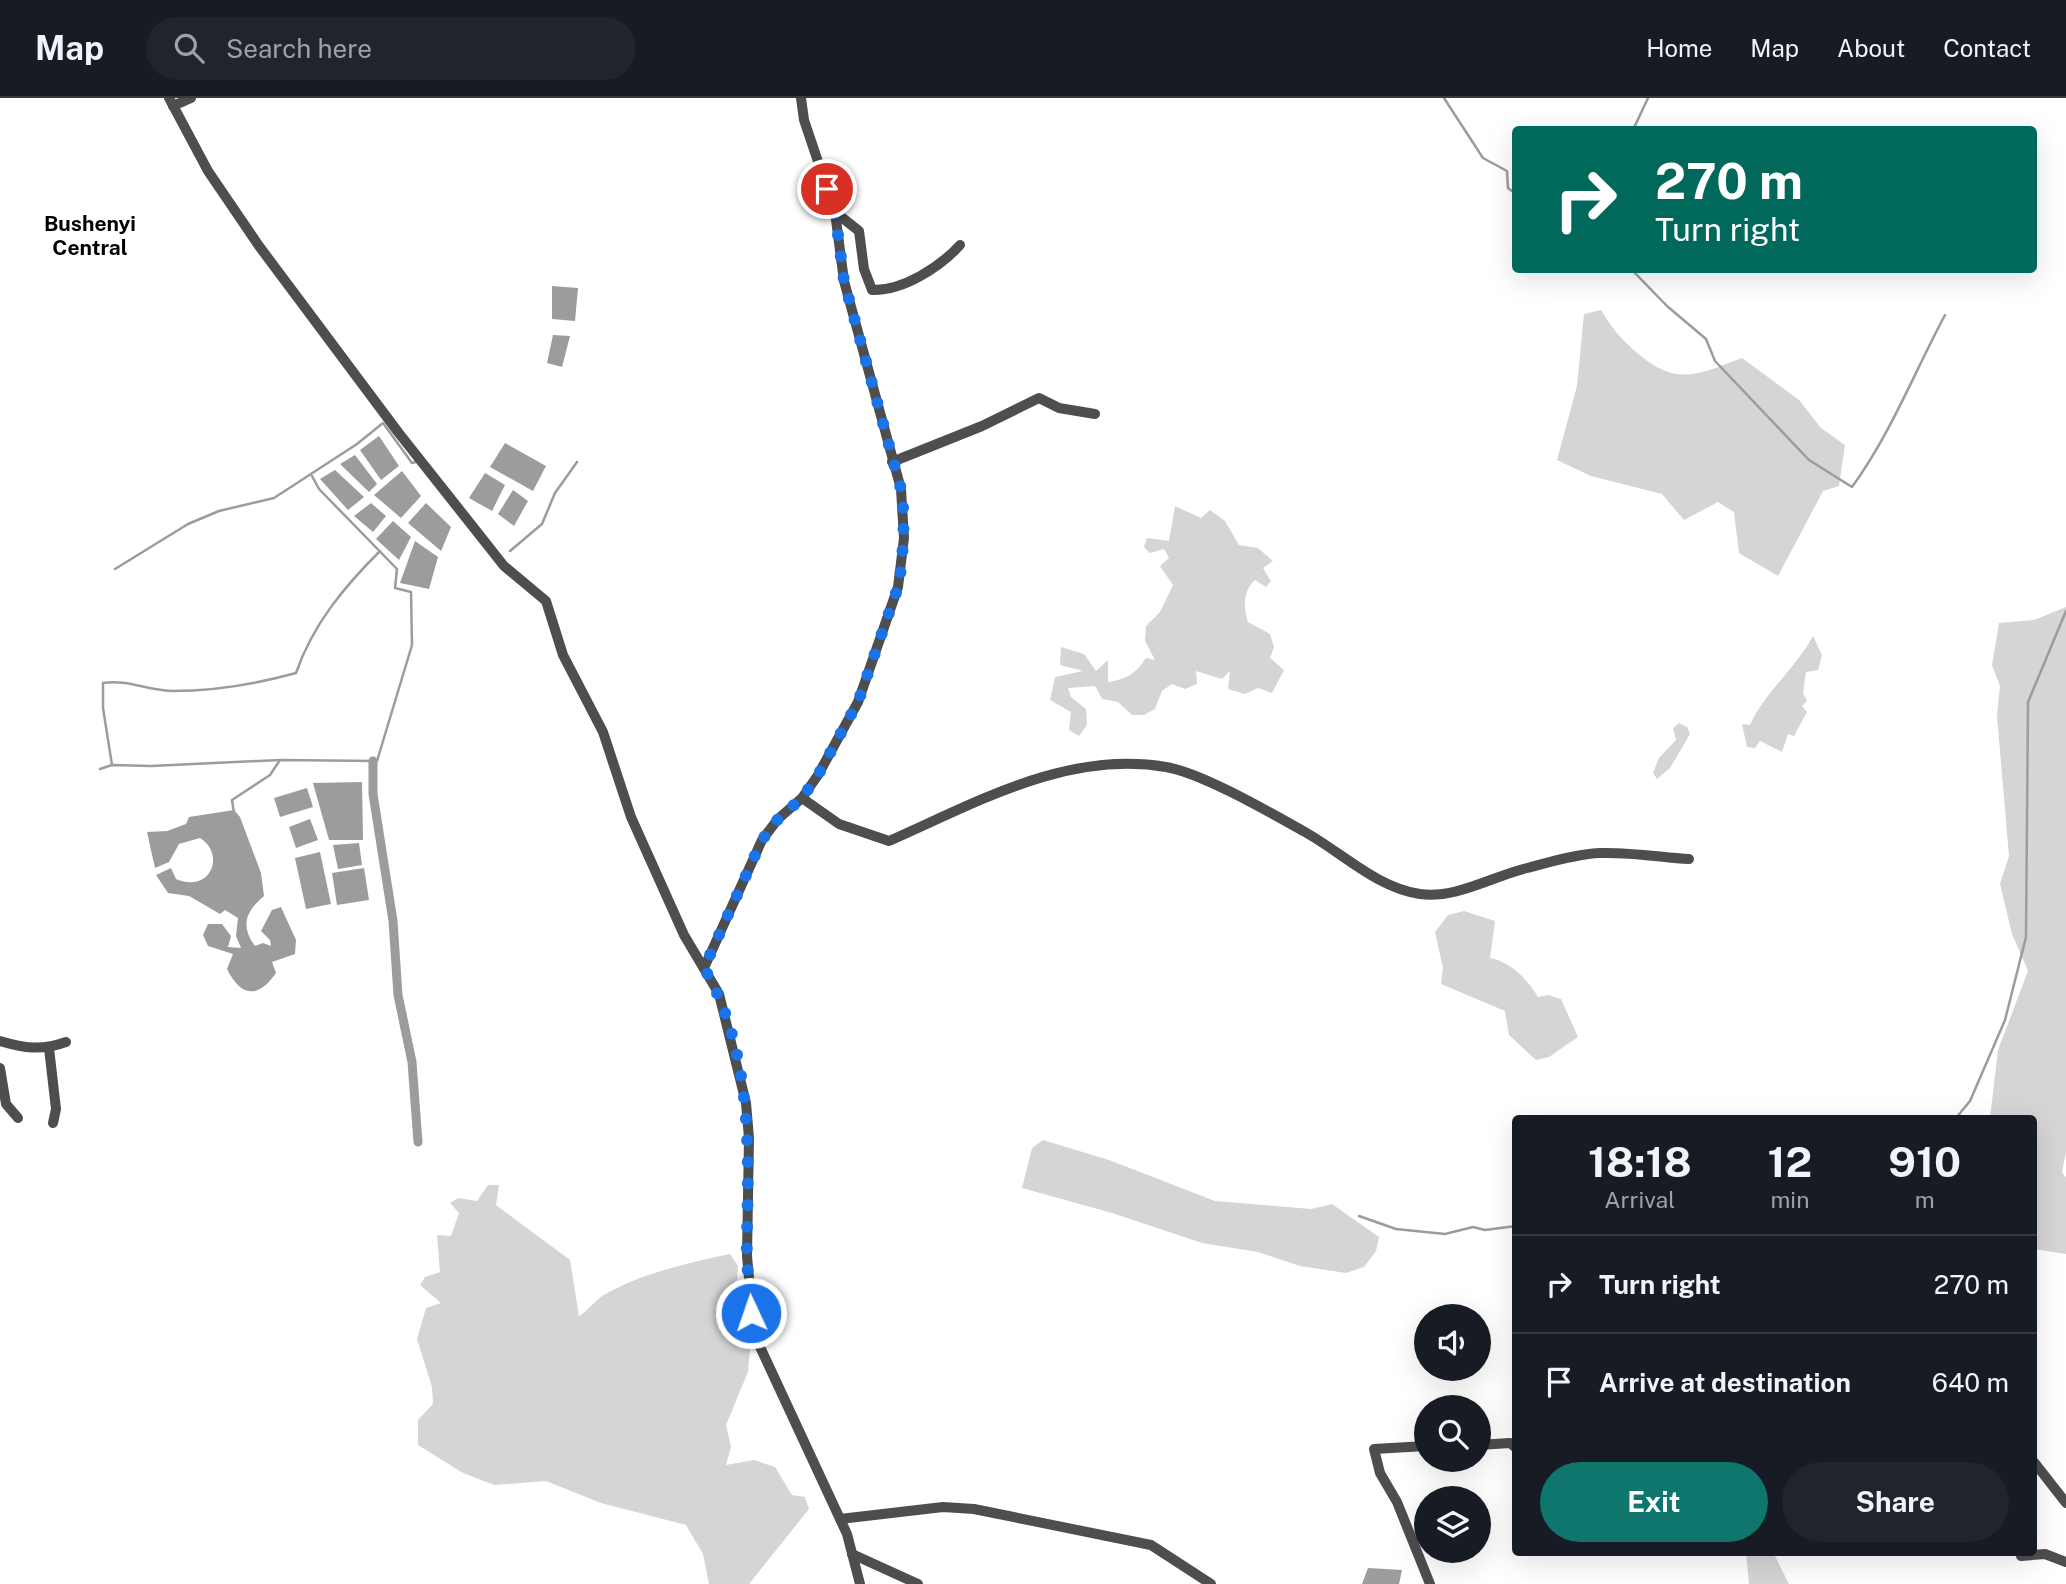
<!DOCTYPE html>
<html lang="en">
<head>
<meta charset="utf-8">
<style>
  :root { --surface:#171b24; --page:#20242c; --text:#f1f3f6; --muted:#9ea1a6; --line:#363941; --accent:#0f766e }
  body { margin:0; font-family:"Public Sans",sans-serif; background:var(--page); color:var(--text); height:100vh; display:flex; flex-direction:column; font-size:26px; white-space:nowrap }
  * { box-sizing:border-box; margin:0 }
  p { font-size:23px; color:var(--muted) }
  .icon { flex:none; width:38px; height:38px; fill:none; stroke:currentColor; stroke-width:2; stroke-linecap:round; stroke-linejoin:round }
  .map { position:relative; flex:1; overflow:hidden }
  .sheet { position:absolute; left:1512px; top:1017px; width:525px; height:441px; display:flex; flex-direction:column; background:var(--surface); border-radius:7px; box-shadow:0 7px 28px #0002 }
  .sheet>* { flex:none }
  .hud { position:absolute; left:1512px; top:28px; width:525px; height:147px; border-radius:7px; box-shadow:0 7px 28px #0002; background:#00695c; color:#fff; overflow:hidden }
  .buttons { position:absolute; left:1414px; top:1206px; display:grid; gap:14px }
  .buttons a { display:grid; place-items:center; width:77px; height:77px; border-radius:50%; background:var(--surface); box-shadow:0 7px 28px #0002; font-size:35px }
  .pin { position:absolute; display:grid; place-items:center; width:60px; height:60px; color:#fff; margin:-30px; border:4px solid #fff; border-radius:50%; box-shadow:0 2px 7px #0007 }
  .me { position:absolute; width:77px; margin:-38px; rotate:357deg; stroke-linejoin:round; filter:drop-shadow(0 0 5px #0008) }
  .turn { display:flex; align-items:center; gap:24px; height:147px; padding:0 28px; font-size:32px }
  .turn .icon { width:91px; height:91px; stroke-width:2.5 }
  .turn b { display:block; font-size:49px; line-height:60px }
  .eta { display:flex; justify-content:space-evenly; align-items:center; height:119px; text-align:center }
  .eta b { font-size:42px; font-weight:700; line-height:49px }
  .button { display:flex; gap:14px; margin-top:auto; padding:14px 28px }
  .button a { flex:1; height:80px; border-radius:42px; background:var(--accent); color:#fff; font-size:28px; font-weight:700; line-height:80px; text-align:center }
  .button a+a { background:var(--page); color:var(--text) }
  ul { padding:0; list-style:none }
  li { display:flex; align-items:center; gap:21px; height:98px; padding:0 28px; border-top:2px solid var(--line) }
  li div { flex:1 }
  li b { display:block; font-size:26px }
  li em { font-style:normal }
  header { display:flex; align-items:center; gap:42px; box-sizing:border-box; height:98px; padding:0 35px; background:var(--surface); border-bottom:2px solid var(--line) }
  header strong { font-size:33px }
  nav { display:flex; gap:38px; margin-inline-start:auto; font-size:24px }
  .search { width:490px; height:63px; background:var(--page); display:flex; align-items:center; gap:18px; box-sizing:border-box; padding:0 24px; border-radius:38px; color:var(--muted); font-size:26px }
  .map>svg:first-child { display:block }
  .green { fill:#d5d5d5 }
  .water { fill:#9c9c9c }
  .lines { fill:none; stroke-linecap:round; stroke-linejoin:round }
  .stream { stroke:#9c9c9c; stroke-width:2.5 }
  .canal { stroke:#9c9c9c; stroke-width:9 }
  .street { stroke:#4e4e4e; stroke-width:10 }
  .route { stroke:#1a73e8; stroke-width:12; stroke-dasharray:0 21.6 }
  .labels { text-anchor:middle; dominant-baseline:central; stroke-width:6; stroke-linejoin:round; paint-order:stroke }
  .quarter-label { font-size:21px; font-weight:bold; fill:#000; stroke:#fff }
</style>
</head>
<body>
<header>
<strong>Map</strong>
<div class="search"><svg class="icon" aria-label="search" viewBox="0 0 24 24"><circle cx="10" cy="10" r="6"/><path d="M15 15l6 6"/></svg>Search here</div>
<nav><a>Home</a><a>Map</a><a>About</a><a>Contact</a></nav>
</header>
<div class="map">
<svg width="2066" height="1486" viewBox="0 0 2066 1486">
  <rect width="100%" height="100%" fill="#fff"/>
  <g class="green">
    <path d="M1601 212C1611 229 1620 240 1636 254 1677 289 1696 277 1742 260L1799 302 1821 330 1845 347 1839 388 1823 393 1778 478 1739 455 1734 414 1718 404 1684 422 1662 396 1591 378 1557 362 1577 288 1584 216Z"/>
    <path d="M1175 408 1201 420 1210 412 1225 423 1239 447 1258 450 1273 463 1263 470 1271 483 1266 489 1255 482C1243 493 1243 509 1248 524L1270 536 1274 549 1270 560 1284 572 1272 595 1258 590 1245 596 1228 591 1230 573 1222 581 1196 573 1197 586 1185 591 1172 586 1162 593 1155 611 1144 617H1132L1118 604 1102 601 1095 588 1068 590 1071 599 1086 611 1087 627 1079 638 1069 632 1071 614 1050 602 1055 579 1083 573 1060 567 1061 549 1084 556 1096 573 1108 562V584C1127 581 1135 576 1146 560L1155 562 1145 543 1146 528 1160 514 1173 487 1160 468 1169 460 1164 451 1150 455 1144 449 1147 440 1169 443Z"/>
    <polygon points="2066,509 2066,1054 2062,1074 2066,1080 2066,1156 2034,1151 2034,1020 1990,1020 1998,952 2028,873 2012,836 2000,786 2009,758 1997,618 2000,588 1992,567 1999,525 2034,522"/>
    <path d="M1813 538 1822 557 1818 572 1806 574 1803 595 1807 603 1802 608 1807 614 1794 638 1788 636 1782 654 1760 643 1755 650 1747 649 1742 626 1750 627C1764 595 1796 570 1813 538Z"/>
    <polygon points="1679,625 1687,629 1690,636 1670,670 1657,681 1653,675 1659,660 1676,642 1673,630"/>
    <path d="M1464 813 1495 823 1490 860C1511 864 1527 881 1538 899L1548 897 1561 901 1578 939 1549 959 1536 962 1509 937 1505 913 1441 886 1443 870 1435 834 1448 817Z"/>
    <polygon points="1043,1042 1109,1062 1215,1103 1311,1111 1332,1106 1379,1139 1376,1153 1364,1169 1346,1175 1300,1168 1258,1154 1202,1145 1112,1115 1022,1090 1032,1050"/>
    <path d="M488 1087H499L496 1107 570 1162 579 1218C589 1212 595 1202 604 1197 642 1175 688 1165 730 1156L738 1168 735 1214 750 1233V1251L748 1274 726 1327 731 1349 726 1367 754 1362 775 1369 792 1397 805 1399 809 1411 749 1486H709L703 1456 686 1427 601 1405 546 1383 494 1387 463 1375 418 1347V1322L433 1306 432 1289 417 1241 426 1210 441 1205 420 1187 425 1179 440 1174 437 1137 451 1138 459 1115 450 1105 458 1100 477 1103Z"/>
    <polygon points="1746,1454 1773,1454 1789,1486 1749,1486"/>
  </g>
  <g class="water">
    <polygon points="552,188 578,190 575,223 552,221"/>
    <polygon points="553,237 570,238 562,269 547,265"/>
    <polygon points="379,338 399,368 381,382 360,352"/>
    <polygon points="505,345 546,368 533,393 490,369"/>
    <polygon points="355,357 377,386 369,394 340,366"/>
    <polygon points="335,372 364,399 348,412 320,381"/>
    <polygon points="402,373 421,398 401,420 374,397"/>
    <polygon points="485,375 505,387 492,413 469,400"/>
    <polygon points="513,392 528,403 514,428 498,416"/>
    <polygon points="371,405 386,418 373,434 354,418"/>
    <polygon points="426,405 451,429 441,453 408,425"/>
    <polygon points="393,423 411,439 399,462 376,441"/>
    <polygon points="415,443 438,459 429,491 400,485"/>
    <polygon points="362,684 363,742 329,742 313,685"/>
    <polygon points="307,690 313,709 280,719 274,700"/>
    <path d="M234 712 240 719 261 775 264 798C246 813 240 828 255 848L263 845 271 848 270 842 261 833 272 812 281 809 296 842 295 856 272 864 276 875C258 901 241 899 227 871L233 856 208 848 203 837 208 826H222L231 838 228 849 241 850 236 838 238 820 225 812 220 816 189 798 168 795 156 777 171 770 176 781C211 796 226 756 200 740L179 746 169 764 155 770 147 734 167 733 186 726 189 719Z"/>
    <polygon points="310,721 318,742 296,750 289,729"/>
    <polygon points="359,745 362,767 338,771 333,747"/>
    <polygon points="320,754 331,806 306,811 295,760"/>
    <polygon points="364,770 369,802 337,807 332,775"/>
    <polygon points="1368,1470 1402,1472 1399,1486 1362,1486"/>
  </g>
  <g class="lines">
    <g class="stream">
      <polyline points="1444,0 1483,60 1507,73 1508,90 1516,96"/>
      <polyline points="1633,32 1648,0"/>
      <path d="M1632 172 1667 208 1706 241 1715 263 1809 362 1852 389C1891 335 1914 275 1945 217"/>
      <polyline points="510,453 542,426 555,395 577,364"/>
      <polyline points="115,471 188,426 219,413 274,400 357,346 383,325 412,365 416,364"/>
      <path d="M112 667 103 610V585C127 581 149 593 173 593 214 593 256 586 296 575 313 526 344 489 380 453"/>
      <polyline points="100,671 112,667 151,668 280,662"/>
      <polyline points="234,715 232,702 270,677 280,662 377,663 412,547 411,494 395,490 397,471 319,391 312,378"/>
      <polyline points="1956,1020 1970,1003 2005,922 2026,839 2028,604 2066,513"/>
      <polyline points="1359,1118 1396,1131 1445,1136 1473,1129 1485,1132 1516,1128"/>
    </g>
    <polyline class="canal" points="373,663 373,696 393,823 398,897 412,964 418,1044"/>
    <g class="street">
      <polyline points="169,0 208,73 259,148 398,334 504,468 546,503 563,557 603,634 631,719 684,837 719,896 746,1005 749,1040 747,1158 754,1236 847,1436 860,1486"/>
      <polyline points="173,8 191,0"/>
      <path d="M835 114 859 133 864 171 872 192C903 193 940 169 960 147"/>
      <polyline points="892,364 982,328 1039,300 1059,310 1095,316"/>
      <path d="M802 700 839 726 889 743C976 705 1067 652 1166 669 1202 675 1271 715 1305 734 1341 754 1377 790 1420 796 1456 801 1493 778 1527 770 1550 764 1576 756 1600 755 1629 754 1660 759 1689 761"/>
      <polyline points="704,870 762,742 778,721 802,700 818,677 858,604 898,489 904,440 901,391 844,183 835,114 804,22 801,0"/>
      <path d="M0 943C24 950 41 953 66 944"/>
      <polyline points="49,950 56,1011 53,1025"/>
      <polyline points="0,970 6,1006 18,1020"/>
      <polyline points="1479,1347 1510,1345 1516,1350"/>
      <polyline points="1426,1348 1374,1351 1380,1375 1397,1404 1430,1486"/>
      <polyline points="2034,1364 2066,1405"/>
      <polyline points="840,1421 943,1409 974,1411 1151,1447 1211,1486"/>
      <polyline points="852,1456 918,1486"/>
      <polyline points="2021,1458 2045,1456 2066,1464"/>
    </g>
  </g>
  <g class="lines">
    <path class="route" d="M751 1215C749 1188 746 1162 747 1135 749 1045 751 950 704 870L762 742 778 721 802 700 818 677 858 604 898 489 902 465 904 418 901 391 844 183 835 114 827 91"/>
  </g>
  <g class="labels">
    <g class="quarter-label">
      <text x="90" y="125">Bushenyi<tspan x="90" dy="24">Central</tspan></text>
    </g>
  </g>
</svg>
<div class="buttons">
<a><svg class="icon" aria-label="sound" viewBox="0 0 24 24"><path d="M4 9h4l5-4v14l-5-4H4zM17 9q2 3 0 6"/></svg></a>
<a><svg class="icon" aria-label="search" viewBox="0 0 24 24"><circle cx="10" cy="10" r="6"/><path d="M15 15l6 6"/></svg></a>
<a><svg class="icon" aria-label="layers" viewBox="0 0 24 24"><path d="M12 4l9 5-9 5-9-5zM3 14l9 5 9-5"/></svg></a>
</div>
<div class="pin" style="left:827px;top:91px;background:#d93025"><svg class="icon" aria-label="arrive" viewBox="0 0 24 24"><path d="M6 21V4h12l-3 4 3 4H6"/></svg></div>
<svg class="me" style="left:751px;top:1215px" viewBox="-20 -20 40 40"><circle r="17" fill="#1a73e8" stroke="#fff" stroke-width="3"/><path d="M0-11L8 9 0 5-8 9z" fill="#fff"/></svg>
<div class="hud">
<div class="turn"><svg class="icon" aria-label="right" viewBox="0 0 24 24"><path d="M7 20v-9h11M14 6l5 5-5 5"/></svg><div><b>270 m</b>Turn right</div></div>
</div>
<section class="sheet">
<div class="eta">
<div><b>18:18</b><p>Arrival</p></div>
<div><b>12</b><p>min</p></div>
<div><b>910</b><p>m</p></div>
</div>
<ul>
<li><svg class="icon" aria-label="right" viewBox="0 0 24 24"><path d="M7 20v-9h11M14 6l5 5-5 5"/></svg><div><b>Turn right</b></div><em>270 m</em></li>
<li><svg class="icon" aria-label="arrive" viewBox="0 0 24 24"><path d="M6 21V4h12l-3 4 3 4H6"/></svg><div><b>Arrive at destination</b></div><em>640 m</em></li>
</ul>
<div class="button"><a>Exit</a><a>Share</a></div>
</section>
</div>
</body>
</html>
